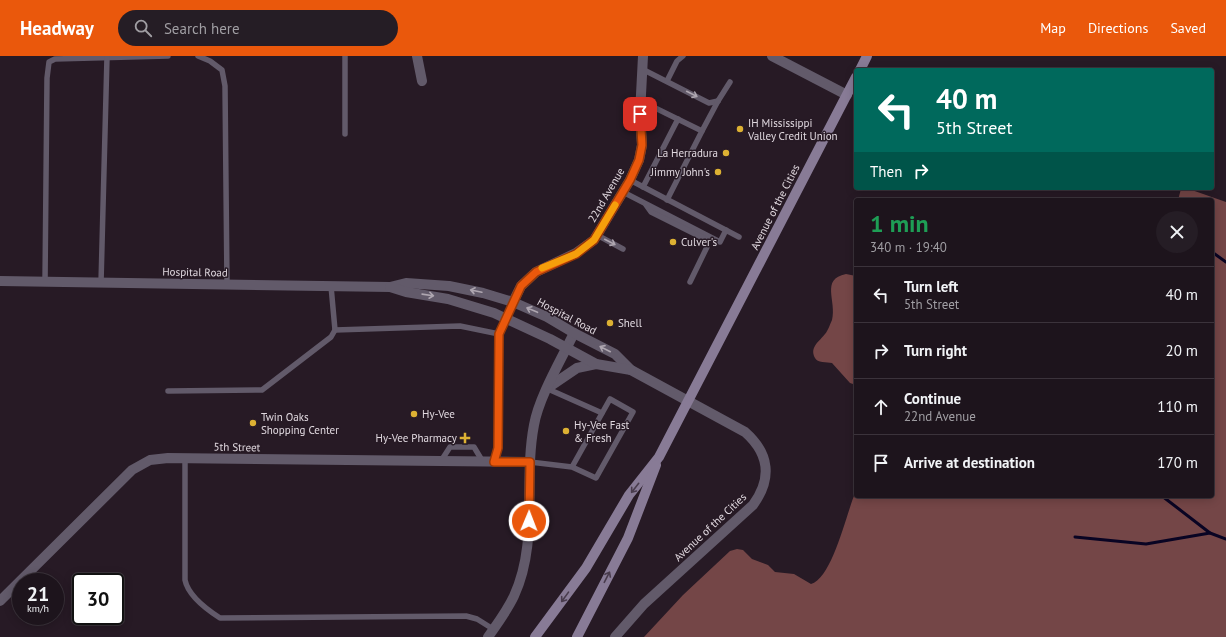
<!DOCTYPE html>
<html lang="en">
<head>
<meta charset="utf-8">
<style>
  :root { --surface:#1d141c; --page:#251d25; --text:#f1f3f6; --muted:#a09ea3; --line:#3b333b; --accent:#ea580c }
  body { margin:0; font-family:"PT Sans",sans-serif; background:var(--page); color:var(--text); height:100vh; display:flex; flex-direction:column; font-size:15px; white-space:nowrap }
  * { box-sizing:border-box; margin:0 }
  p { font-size:13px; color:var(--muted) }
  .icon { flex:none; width:22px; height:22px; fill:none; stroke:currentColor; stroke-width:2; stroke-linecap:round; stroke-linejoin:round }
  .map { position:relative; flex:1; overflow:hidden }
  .sheet { position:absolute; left:854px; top:142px; width:360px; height:300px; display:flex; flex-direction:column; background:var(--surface); border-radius:4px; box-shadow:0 2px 10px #0003,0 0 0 1px var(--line) }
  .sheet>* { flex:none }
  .guide { position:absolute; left:854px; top:12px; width:360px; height:122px; border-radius:4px; box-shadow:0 2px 10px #0003,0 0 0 1px var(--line); background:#00695c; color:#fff; overflow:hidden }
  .speed { position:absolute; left:12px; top:517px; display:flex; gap:8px; font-size:20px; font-weight:700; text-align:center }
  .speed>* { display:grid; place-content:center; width:52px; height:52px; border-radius:50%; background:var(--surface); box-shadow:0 2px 10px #0003,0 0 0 1px var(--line); line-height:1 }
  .speed small { font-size:10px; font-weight:400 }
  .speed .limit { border:2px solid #111; border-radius:6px; background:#fff; color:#111 }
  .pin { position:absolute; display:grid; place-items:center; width:34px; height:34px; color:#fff; margin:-17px; border-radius:8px; box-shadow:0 2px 6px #0006 }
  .me { position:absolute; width:44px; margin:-22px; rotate:1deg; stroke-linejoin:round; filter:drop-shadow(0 0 3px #0008) }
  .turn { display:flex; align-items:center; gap:14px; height:84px; padding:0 16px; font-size:18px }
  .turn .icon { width:52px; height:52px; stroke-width:2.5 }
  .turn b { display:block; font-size:28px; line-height:34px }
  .then { display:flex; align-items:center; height:38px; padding:0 16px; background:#0003; gap:8px; font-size:15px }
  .round { display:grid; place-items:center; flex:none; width:42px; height:42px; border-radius:21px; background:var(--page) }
  .overview { display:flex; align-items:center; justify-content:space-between; height:68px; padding:0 16px }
  h1 { font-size:24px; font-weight:600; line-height:30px; color:#1e9e55 }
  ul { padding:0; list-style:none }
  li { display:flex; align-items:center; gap:12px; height:56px; padding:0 16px; border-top:1px solid var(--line) }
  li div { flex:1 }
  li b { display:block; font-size:15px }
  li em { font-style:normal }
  header { display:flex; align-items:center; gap:24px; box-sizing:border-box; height:56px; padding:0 20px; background:var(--accent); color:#fff }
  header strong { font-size:19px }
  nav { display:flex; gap:22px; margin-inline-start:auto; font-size:14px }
  .search { width:280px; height:36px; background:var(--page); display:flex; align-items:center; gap:10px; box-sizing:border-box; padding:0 14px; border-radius:22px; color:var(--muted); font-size:15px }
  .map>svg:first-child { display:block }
  .forest { fill:#744647 }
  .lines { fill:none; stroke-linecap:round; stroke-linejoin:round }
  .stream { stroke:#090423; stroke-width:3 }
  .service { stroke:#625a6a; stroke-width:5.5 }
  .minor { stroke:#625a6a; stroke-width:10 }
  .tertiary { stroke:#625a6a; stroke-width:10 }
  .secondary { stroke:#887b96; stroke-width:10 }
  .oneway { stroke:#aea6b0 }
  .oneway2 { stroke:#493c4d }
  .route-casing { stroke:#983908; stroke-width:10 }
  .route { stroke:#ea580c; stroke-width:7 }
  .slow { stroke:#f59e0b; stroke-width:7 }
  .poi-dot { fill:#ddb133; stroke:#271a25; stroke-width:1.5 }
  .labels { text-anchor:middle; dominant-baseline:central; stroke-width:3; stroke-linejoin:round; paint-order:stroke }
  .poi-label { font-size:11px; fill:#e0d8df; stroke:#271a25; text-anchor:start }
  .street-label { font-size:11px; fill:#e0d8df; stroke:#271a25 }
</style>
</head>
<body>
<header>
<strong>Headway</strong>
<div class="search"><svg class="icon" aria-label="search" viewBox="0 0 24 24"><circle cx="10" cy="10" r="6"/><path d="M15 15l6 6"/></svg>Search here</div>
<nav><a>Map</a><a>Directions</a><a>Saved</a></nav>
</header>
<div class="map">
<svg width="1226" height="581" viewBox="0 0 1226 581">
  <rect width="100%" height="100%" fill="#271a25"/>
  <g class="forest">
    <path d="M1186 132 1226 146V581H644L683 539 730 495 737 493 743 494 752 503 768 509 775 516 794 518 811 528C833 522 847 454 856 435V440H1212V144H1178L1181 133Z"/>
    <path d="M846 218 856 220V329L850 327 832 307C827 306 817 307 815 302 809 291 820 285 825 278 828 275 830 268 832 264 837 245 820 223 846 218Z"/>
  </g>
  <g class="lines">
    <g class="stream">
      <polyline points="1212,196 1226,206"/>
      <polyline points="1162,440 1210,477 1226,483"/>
      <polyline points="1075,481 1146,488 1210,477"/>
    </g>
    <g class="service">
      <polyline points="198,0 210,5 222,14 225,30 227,228"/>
      <polyline points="642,13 709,47 718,45"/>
      <polyline points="667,25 677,5 683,0"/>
      <polyline points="641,45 702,75 667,144"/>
      <polyline points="702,75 718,45 730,26"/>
      <polyline points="345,78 345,0"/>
      <polyline points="630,124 739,181"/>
      <polyline points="643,131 678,63"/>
      <polyline points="623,136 720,186 726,174"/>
      <polyline points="646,149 651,156 705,183 707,191 690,226"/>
      <polyline points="597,179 623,193"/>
      <polyline points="45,226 47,22 49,6 55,3 168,0"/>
      <polyline points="101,227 107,1"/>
      <polyline points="335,274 460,270 499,278"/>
      <polyline points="548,333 602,357"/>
      <polyline points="168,335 262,334 331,281 335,274 331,230"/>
      <path d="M185 402V524C188 539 206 553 220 562L466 560 477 563 493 573"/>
      <polyline points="441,405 450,391 474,391 483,406"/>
      <polyline points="494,406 498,391 499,278 513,246"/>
      <polyline points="530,406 572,411 596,422 633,356 610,343 572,411"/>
    </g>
    <g class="minor">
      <polyline points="417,0 422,25"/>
      <polyline points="772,0 847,39"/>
      <polyline points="513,246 521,230 536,216 576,197 594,184 630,124 639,104 642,89 640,58 643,0"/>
      <polyline points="549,331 577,312 596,308"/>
      <polyline points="0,545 132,414 150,404 168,402 530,406"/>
      <path d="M488 581C497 568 507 555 514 540 539 486 523 426 534 369 539 341 561 304 574 277"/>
    </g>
    <g class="tertiary">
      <path d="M0 225 390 231 406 227 449 230 483 237 513 246 547 261 574 277 615 298 631 314 745 376C770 398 772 423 753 449L644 548 615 581"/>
      <polyline points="390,231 406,236 448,243 494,257 550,283 596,308 631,314"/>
    </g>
    <g class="secondary">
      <polyline points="860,14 867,0"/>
      <polyline points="535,581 586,512 629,439 659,401 856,21"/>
      <polyline points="577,581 628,482 656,409"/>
    </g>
  </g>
  <defs><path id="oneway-shaft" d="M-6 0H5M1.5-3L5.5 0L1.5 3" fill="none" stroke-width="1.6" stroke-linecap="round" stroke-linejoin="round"/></defs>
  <g class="oneway">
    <use href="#oneway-shaft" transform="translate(692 38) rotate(27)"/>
    <use href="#oneway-shaft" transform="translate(610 186) rotate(27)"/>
    <use href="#oneway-shaft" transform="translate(476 235) rotate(-168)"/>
    <use href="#oneway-shaft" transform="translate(428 239) rotate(8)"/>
    <use href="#oneway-shaft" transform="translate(532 254) rotate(-157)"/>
    <use href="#oneway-shaft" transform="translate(605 293) rotate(-153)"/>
  </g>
  <g class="oneway2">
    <use href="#oneway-shaft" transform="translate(635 432) rotate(128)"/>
    <use href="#oneway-shaft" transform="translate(607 521) rotate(-63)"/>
    <use href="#oneway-shaft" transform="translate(565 541) rotate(126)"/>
  </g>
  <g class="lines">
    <defs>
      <polyline id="route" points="529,465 530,406 494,406 498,392 499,278 521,230 536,216 576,198 594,184 630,124 639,104 642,89 640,58"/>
    </defs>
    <use href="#route" class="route-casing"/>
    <use href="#route" class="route"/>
    <polyline class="slow" points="542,212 576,198 594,184 615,149"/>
  </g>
  <g class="poi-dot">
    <circle cx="740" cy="73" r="4"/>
    <circle cx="726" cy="97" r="4"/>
    <circle cx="718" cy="116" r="4"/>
    <circle cx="673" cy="186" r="4"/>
    <circle cx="610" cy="267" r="4"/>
    <circle cx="414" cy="358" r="4"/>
    <circle cx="253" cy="367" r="4"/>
    <circle cx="566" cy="375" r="4"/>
    <path d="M463 376h4v4h4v4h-4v4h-4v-4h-4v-4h4z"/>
  </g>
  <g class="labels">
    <g class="poi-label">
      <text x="748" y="67">IH Mississippi<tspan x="748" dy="13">Valley Credit Union</tspan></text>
      <text x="718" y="97" text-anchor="end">La Herradura</text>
      <text x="710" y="116" text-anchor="end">Jimmy John's</text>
      <text x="681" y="186">Culver's</text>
      <text x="618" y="267">Shell</text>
      <text x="422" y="358">Hy-Vee</text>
      <text x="261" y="361">Twin Oaks<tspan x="261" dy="13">Shopping Center</tspan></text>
      <text x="574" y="369">Hy-Vee Fast<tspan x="574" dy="13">&amp; Fresh</tspan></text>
      <text x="457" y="382" text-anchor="end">Hy-Vee Pharmacy</text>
    </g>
    <g class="street-label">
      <text transform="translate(606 139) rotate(-60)">22nd Avenue</text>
      <text transform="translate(775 151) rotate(-63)">Avenue of the Cities</text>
      <text transform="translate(195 216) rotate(1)">Hospital Road</text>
      <text transform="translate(567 260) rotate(28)">Hospital Road</text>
      <text transform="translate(237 391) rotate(1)">5th Street</text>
      <text transform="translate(710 471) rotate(-43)">Avenue of the Cities</text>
    </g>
  </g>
</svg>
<div class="speed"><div>21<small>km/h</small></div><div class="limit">30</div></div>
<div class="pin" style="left:640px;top:58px;background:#d93025"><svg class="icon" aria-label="arrive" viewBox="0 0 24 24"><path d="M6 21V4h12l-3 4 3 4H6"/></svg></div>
<svg class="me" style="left:529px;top:465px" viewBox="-20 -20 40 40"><circle r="17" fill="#ea580c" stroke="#fff" stroke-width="3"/><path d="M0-11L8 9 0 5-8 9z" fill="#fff"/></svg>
<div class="guide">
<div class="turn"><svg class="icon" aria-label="left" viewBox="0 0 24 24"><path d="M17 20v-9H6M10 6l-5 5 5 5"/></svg><div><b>40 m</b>5th Street</div></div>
<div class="then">Then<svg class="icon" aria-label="right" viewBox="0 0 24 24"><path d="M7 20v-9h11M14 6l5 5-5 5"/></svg></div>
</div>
<section class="sheet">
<div class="overview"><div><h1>1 min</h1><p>340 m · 19:40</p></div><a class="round"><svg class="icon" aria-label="close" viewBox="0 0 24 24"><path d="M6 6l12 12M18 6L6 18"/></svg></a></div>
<ul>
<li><svg class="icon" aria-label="left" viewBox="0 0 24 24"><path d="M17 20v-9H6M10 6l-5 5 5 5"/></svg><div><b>Turn left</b><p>5th Street</p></div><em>40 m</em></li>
<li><svg class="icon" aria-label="right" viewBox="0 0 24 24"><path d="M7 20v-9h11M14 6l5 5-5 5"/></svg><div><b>Turn right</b></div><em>20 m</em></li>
<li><svg class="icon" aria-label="ahead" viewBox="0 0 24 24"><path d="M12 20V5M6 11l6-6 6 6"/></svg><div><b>Continue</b><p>22nd Avenue</p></div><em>110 m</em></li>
<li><svg class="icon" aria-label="arrive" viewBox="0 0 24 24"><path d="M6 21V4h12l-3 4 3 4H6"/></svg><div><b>Arrive at destination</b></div><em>170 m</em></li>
</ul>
</section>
</div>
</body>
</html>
